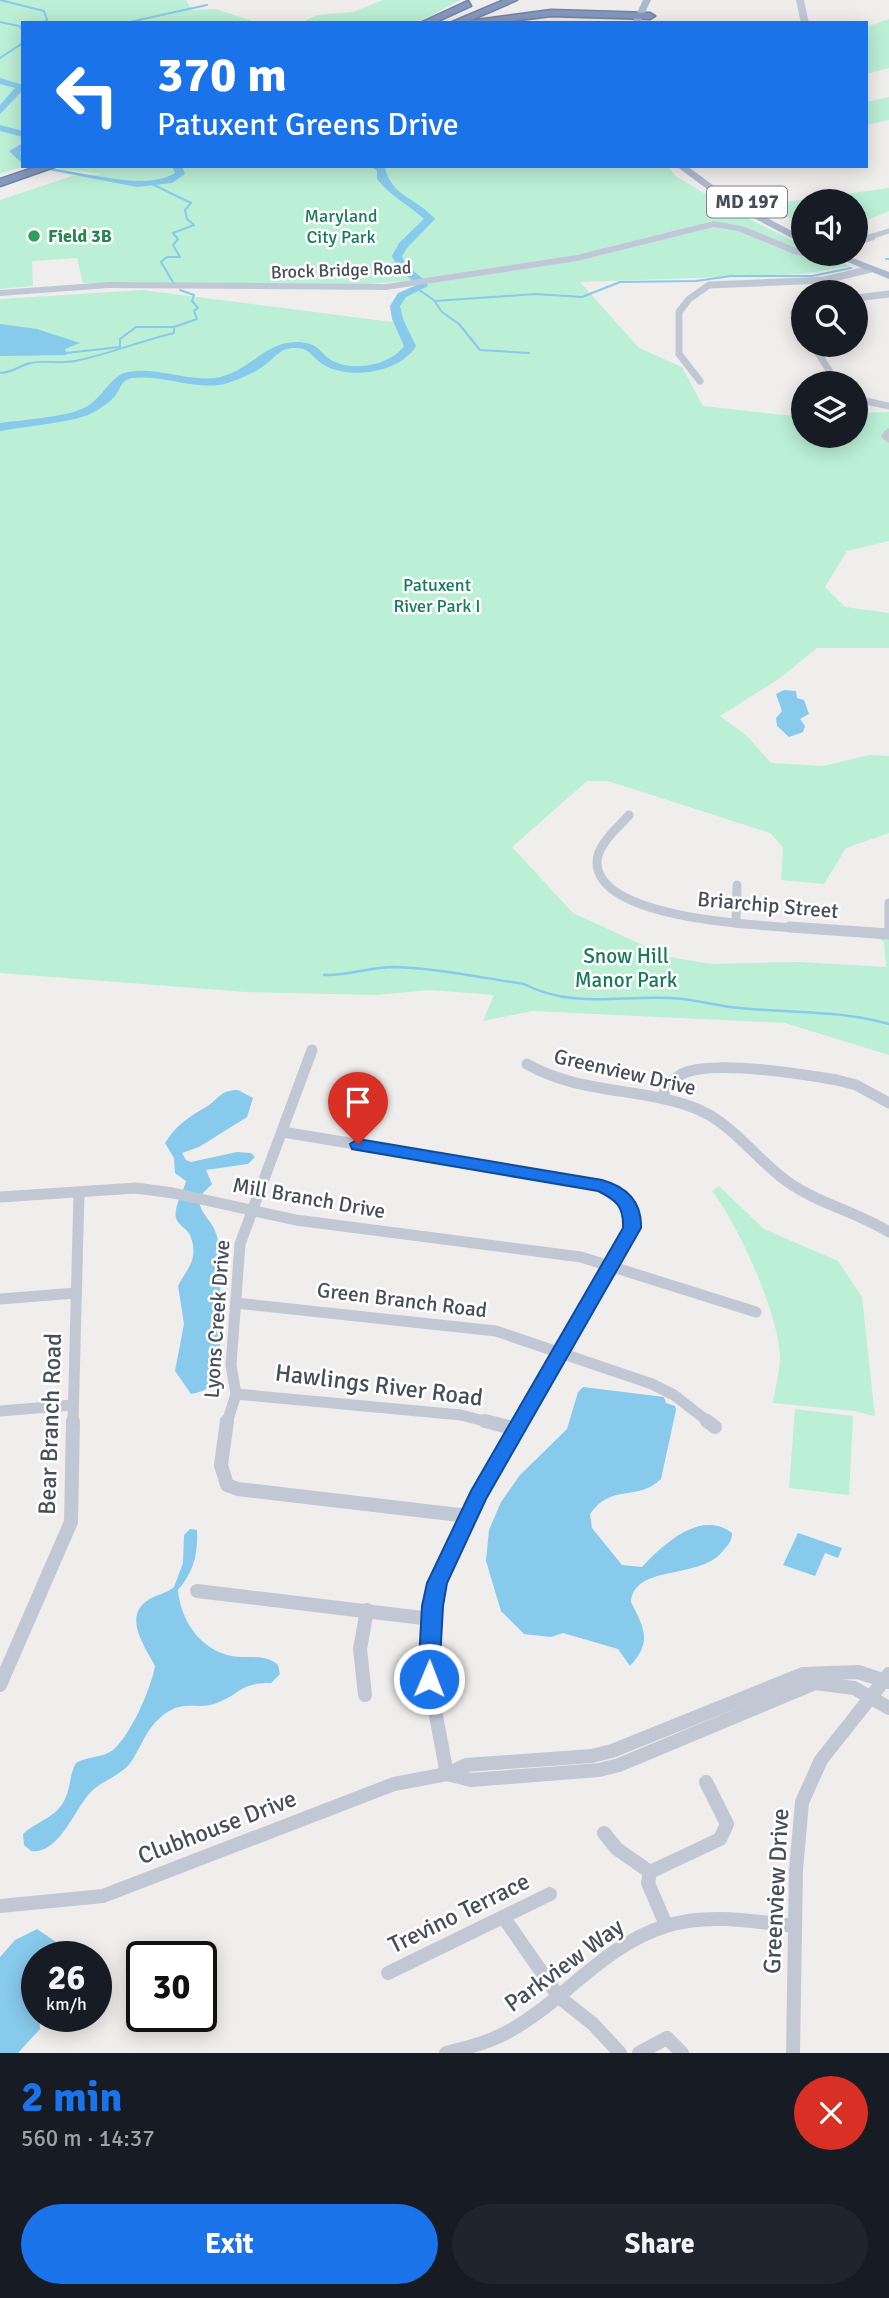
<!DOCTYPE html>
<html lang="en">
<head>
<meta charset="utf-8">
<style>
  :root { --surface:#171b24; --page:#20242c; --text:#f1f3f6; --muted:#9ea1a6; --accent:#1a73e8 }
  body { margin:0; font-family:Signika,sans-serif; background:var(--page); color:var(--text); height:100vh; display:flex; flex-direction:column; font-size:26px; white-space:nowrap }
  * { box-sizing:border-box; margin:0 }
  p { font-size:23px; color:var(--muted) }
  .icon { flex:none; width:38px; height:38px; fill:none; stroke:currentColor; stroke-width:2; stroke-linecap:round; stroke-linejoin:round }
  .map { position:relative; height:2053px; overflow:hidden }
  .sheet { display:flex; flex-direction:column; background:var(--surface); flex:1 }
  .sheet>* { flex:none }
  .hud { position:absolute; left:21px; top:21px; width:847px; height:147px; border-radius:0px; box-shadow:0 4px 18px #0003; background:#1a73e8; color:#fff; overflow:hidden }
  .fabs { position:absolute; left:791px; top:189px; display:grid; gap:14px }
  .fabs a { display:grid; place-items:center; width:77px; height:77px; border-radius:50%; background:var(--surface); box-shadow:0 4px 18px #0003; font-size:35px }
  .speed { position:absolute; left:21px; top:1941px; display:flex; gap:14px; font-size:35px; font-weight:700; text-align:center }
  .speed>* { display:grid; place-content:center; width:91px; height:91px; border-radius:50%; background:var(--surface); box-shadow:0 4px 18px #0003; line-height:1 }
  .speed small { font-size:18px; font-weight:400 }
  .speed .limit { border:4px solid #111; border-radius:10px; background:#fff; color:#111 }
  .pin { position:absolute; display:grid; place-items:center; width:60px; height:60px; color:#fff; margin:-72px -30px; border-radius:50% 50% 50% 0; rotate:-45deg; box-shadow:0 0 7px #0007 }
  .pin .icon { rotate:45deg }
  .me { position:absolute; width:77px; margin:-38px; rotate:1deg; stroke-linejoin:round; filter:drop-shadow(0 0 5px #0008) }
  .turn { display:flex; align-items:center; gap:24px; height:147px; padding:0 21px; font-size:32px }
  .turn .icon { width:91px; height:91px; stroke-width:2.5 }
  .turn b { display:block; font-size:49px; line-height:60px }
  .round { display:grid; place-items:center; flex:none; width:74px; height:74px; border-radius:37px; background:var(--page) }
  .summary { display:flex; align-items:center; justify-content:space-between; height:119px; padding:0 21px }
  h1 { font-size:42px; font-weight:700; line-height:52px; color:var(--accent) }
  .primary-button { display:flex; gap:14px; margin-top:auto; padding:14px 21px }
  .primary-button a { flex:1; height:80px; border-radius:42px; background:var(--accent); color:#fff; font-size:28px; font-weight:700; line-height:80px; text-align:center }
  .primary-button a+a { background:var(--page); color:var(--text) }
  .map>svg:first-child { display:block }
  .green { fill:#bbefd6 }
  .water { fill:#88caec }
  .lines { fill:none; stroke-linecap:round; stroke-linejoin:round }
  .stream-far1 { stroke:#88caec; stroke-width:2 }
  .stream { stroke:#88caec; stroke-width:2.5 }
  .river { fill:#88caec; fill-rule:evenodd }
  .highway-casing { stroke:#7084a9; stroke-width:3 }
  .street-far4 { stroke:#c1c8d3; stroke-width:5 }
  .street-far3 { stroke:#c1c8d3; stroke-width:7 }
  .street-far2 { stroke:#c1c8d3; stroke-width:9 }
  .street-far1 { stroke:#c1c8d3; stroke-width:11 }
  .street { stroke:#c1c8d3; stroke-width:14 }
  .secondary { fill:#c0c8d7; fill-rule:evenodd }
  .primary { fill:#adb9cd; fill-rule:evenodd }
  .highway { fill:#8599bd; fill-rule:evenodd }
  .route { fill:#1a73e8; stroke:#114b97; stroke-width:2 }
  .leisure-dot { fill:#2e9e5b; stroke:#fff; stroke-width:2.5 }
  .labels { text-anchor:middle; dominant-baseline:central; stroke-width:5; stroke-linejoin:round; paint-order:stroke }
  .far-park-label { font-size:18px; fill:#167c57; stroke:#fff }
  .far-leisure-label { font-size:18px; font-weight:bold; fill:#27864d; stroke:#fff; text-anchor:start }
  .far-street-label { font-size:18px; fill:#464e5b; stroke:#fff }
  .shield { fill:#fff; stroke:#7e838c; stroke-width:2 }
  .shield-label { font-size:19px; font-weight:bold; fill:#464e5b }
  .street-label { font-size:21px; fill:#464e5b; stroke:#fff }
  .park-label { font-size:21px; fill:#167c57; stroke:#fff }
  .near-street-label { font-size:24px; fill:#464e5b; stroke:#fff }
</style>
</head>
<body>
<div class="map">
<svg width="889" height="2053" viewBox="0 0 889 2053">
  <rect width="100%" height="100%" fill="#f0eeed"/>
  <g class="green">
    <polygon points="0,0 186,0 192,10 216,9 258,23 23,23 24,166 0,174"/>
    <polygon points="383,0 460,0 417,23 300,23 317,15 353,12"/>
    <polygon points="889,19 889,68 866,74 866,27"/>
    <polygon points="889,97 889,120 866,125 866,102"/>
    <path d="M64 166H668L675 176 738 213 803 246V254H822L850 266 803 274 580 282 639 348 682 367 703 406 803 417V436H856V413L889 412V541L847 551 825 587 845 607 889 613V648H817L780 678 720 716 747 736 771 763 823 766 869 755 889 756V833L846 848 824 884 781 880 783 847 770 833 608 781H587L512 847 573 913 669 957 712 964 800 962 886 967 884 942 875 936H889V1055L785 1023 532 1011 483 1021 494 995 431 990 375 995 246 992 0 973V299L143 290 400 323 393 311C398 292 410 296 423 286L420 280 356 285 83 283 77 258 32 261 33 286 0 289V200L72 176 103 174 58 169Z"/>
    <polygon points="889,188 889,211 856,225 856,201 803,201 803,225 764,205"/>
    <path d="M719 1186 764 1229 838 1261 862 1297 875 1416 854 1411 773 1403C775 1389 779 1374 780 1360 781 1318 738 1224 712 1191Z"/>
    <polygon points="795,1409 853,1416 849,1495 789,1488"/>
  </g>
  <g class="water">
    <polygon points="0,324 37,329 80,343 65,349 67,355 0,356"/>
    <polygon points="784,690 796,691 797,698 804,700 809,714 800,719 805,726 803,732 789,737 777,726 776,718 782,711 776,694"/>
    <path d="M238 1090 253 1098 247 1117 199 1147 182 1153 186 1160 191 1162 237 1152 251 1153 255 1157 248 1164 206 1170 212 1184 198 1198C200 1209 204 1214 210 1222 221 1237 221 1259 219 1276L222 1279C217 1301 215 1337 224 1357 217 1378 215 1390 191 1394L175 1371 184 1324 178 1286C186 1269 200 1260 190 1235 187 1229 178 1225 176 1218 173 1208 184 1191 186 1181L175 1173 174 1158 165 1143C176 1125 189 1117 206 1107 219 1099 220 1090 238 1090Z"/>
    <path d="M583 1387 664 1397 666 1403 675 1406 676 1410 661 1479C638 1502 611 1483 590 1514L592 1528 622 1565 642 1567C663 1545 700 1509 732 1533 732 1542 727 1546 722 1552 699 1580 634 1564 631 1602 645 1630 652 1642 630 1666L618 1649 563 1633 551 1637 524 1634 501 1611 486 1561 489 1530 501 1502 520 1475 567 1429 578 1392Z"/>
    <path d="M190 1529 197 1530C198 1554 194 1572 178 1590 181 1624 205 1656 241 1657 254 1657 268 1656 278 1665L280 1674 271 1683C239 1683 241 1694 217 1703 195 1711 183 1698 161 1717 147 1728 141 1747 131 1762 120 1777 101 1780 89 1794 74 1811 58 1855 31 1851L24 1845 23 1834C37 1821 56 1818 65 1799 71 1787 69 1775 76 1763 87 1756 103 1758 113 1750 130 1736 151 1689 155 1666 146 1648 122 1617 148 1600 157 1594 166 1594 174 1587L183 1563 184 1535Z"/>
    <polygon points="798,1533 842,1548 838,1558 825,1553 815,1576 783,1565"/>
    <polygon points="37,1929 56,1942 45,1956 37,1956 40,2029 18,2053 0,2053 0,1957 15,1940"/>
  </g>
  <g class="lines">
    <g class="stream-far1">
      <polyline points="0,0 44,11 47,20 43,23"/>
      <polyline points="0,22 19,26 23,30"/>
      <polyline points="125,23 207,5"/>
      <polyline points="0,58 23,43"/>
      <polyline points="152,184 191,203 185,210 187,219 194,225 173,233 178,239 173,245 180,257 167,257 161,262 174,284"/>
      <polyline points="886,259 889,259"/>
      <polyline points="418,289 435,301 535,294 582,297 620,282 696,281 731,276 812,276 851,268"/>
      <polyline points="435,302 442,312 459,324 480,350 529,353"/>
      <polyline points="66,353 120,347 120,339 136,327 173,327"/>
      <path d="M0 373C16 372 19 365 31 363 45 360 60 364 75 361 110 354 140 341 174 333V327L197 319 194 311 198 308 192 301 194 295 180 290"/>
    </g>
    <path class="stream" d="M324 975C349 976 369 967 394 967 437 968 482 978 524 984 572 1009 620 995 671 998 694 999 717 1006 740 1008 790 1013 840 1010 889 1024"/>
    <g class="river">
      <polygon points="0,78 23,85 23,90 0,114 0,105 15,88 0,84"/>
      <polygon points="0,125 23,131 23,137 0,131"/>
      <polygon points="23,143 23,150 20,152 23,164 9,151"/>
      <path d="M28 166C68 166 142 194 175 173L172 166H182L185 174 172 183 137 187Z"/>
      <path d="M370 166 385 168C393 198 416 197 435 219L407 248 402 256C406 269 422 274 428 286L406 297 400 306 403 319 416 346C400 373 350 380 324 365 316 361 311 351 303 349 281 344 277 357 262 367 253 374 238 379 228 383 197 392 164 374 132 378 121 380 121 388 115 396 110 402 101 408 94 412 79 422 21 427 0 431V423C21 420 67 417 84 408 103 399 111 374 128 372 160 366 193 385 224 376 256 366 272 334 310 344 318 346 323 355 331 360 351 372 390 366 404 346L392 319 390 306 398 293 417 285 398 268 392 256 399 243 424 219C408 204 391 197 377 179V171Z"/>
    </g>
    <defs>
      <g id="highway">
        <polygon points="504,0 517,0 469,21 551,10 650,13 655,16 650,19 551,16 497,23 450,23"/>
        <polygon points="468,1 471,6 434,23 420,23"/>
        <polygon points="39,166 57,166 0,186 0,179"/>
      </g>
    </defs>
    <use href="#highway" class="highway-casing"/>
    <polyline class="street-far4" points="867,238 889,231"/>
    <g class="street-far3">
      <polyline points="856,242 872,237"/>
      <polyline points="856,298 889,294"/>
      <polyline points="803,304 794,312 803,329"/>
      <polyline points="813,345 837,383"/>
      <polyline points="700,381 679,354 679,312 689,299 709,285 825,280 871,269"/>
      <polyline points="856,399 889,406"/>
      <polyline points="889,432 885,436 889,439"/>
    </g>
    <g class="street-far2">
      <path d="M629 815C618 828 596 845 597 864 601 922 773 926 815 929"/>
      <polyline points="889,903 889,928"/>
      <polyline points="736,923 737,885"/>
    </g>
    <g class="street-far1">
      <polyline points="790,927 889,934"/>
      <path d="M527 1064C579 1094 637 1087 692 1107 732 1121 755 1159 788 1182 819 1204 857 1212 889 1232"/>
      <path d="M661 1098C666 1088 672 1079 682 1074 712 1059 802 1074 837 1080L856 1085 889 1103"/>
      <polyline points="283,1132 602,1185 626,1201 632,1228 520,1423"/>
      <polyline points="0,1197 136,1188 173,1193 296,1220 581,1257 756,1312"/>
      <polyline points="0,1299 76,1293"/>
      <polyline points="236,1303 496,1331 652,1384 674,1395 710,1423"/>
      <polyline points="236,1394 461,1415 492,1423"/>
      <polyline points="0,1411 73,1405"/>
      <polyline points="73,1423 79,1193"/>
      <polyline points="227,1423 236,1394 231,1365 240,1244 312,1050"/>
    </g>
    <g class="street">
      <polyline points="227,1421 221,1465 227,1485 238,1489 468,1516"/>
      <polyline points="485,1421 516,1429"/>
      <polyline points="707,1421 715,1427"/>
      <polyline points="197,1591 431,1619"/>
      <polyline points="0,1685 71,1522 73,1421"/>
      <polyline points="365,1695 360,1649 367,1610"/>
      <polyline points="447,1774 429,1679 432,1606 437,1583 478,1497 521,1421"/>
      <polyline points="447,1774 471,1780 599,1770 619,1765 815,1683 854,1688 889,1708"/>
      <polyline points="604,1833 617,1849 650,1872 720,1839 727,1824 706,1782"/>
      <polyline points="650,1872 648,1883 666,1925"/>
      <polyline points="0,1906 103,1896 394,1784 447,1774 466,1765 592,1756 612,1751 803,1674 858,1672 889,1682"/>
      <polyline points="504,1918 559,1997 593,2024 620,2053"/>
      <polyline points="388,1973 550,1894"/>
      <path d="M446 2053C469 2047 491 2042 511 2030 566 1999 604 1945 666 1926 707 1913 752 1921 794 1926"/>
      <polyline points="639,2053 667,2038 682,2053"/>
      <polyline points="793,2053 796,1870 802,1802 821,1760 889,1674"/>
    </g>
    <g class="secondary">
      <polygon points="796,0 804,0 809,23 801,23"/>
      <polygon points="714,221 745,227 803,251 803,254 826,254 807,257 794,254 738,231 714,227 577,261 386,290 109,288 0,296 0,290 109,282 386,284 577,255"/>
    </g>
    <g class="primary">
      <polygon points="643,0 651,0 640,23 632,23"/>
      <polygon points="676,166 687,166 733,200 803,237 803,244 727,204"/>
      <polygon points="828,254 842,254 889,272 889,279"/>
    </g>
    <use href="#highway" class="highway"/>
  </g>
  <path class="route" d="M358 1139 602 1180C627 1187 642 1202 641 1228L486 1499 447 1583 443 1606 439 1679 436 1685 429 1688 421 1685 418 1679 422 1606 427 1583 471 1491 623 1228C624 1206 616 1200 598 1191L352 1149 350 1144Z"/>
  <circle class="leisure-dot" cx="34" cy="236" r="7"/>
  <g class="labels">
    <g class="far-park-label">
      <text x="341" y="216">Maryland<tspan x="341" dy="21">City Park</tspan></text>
      <text x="437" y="585">Patuxent<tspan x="437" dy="21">River Park I</tspan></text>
    </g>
    <g class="far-leisure-label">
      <text x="48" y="236">Field 3B</text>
    </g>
    <g class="far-street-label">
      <text transform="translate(341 270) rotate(-2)">Brock Bridge Road</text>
    </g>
    <rect class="shield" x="707" y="186.5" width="80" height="31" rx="5"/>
    <g class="shield-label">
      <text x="747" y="202">MD 197</text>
    </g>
    <g class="street-label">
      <text transform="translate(768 905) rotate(5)">Briarchip Street</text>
      <text transform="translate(625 1072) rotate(13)">Greenview Drive</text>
      <text transform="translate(309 1198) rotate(10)">Mill Branch Drive</text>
      <text transform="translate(402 1300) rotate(7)">Green Branch Road</text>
      <text transform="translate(217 1319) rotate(-86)">Lyons Creek Drive</text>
    </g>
    <g class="park-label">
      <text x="626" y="956">Snow Hill<tspan x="626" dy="24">Manor Park</tspan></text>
    </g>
    <g class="near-street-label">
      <text transform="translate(379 1385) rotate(7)">Hawlings River Road</text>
      <text transform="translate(50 1424) rotate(-88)">Bear Branch Road</text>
      <text transform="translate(217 1827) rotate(-21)">Clubhouse Drive</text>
      <text transform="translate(776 1891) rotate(-87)">Greenview Drive</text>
      <text transform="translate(459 1913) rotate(-26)">Trevino Terrace</text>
      <text transform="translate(564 1965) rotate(-36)">Parkview Way</text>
    </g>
  </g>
</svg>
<div class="fabs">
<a><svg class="icon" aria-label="sound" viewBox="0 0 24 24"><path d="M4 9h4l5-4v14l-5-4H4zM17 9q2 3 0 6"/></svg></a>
<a><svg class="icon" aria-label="search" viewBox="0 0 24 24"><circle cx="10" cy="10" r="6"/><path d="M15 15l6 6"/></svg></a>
<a><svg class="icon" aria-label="layers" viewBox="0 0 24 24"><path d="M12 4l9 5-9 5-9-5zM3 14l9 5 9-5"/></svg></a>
</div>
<div class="speed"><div>26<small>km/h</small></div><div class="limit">30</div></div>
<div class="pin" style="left:358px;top:1144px;background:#d93025"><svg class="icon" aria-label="arrive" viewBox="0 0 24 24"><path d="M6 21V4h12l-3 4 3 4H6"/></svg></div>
<svg class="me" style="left:429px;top:1679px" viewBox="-20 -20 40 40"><circle r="17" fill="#1a73e8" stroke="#fff" stroke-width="3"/><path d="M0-11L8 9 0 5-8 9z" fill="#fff"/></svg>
<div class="hud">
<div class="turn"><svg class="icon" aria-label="left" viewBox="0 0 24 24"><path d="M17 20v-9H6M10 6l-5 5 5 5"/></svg><div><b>370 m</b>Patuxent Greens Drive</div></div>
</div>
</div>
<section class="sheet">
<div class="summary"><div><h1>2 min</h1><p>560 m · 14:37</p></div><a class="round" style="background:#d93025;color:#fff"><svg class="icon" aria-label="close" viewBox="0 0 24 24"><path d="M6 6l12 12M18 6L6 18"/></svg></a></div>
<div class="primary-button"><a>Exit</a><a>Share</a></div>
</section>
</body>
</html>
